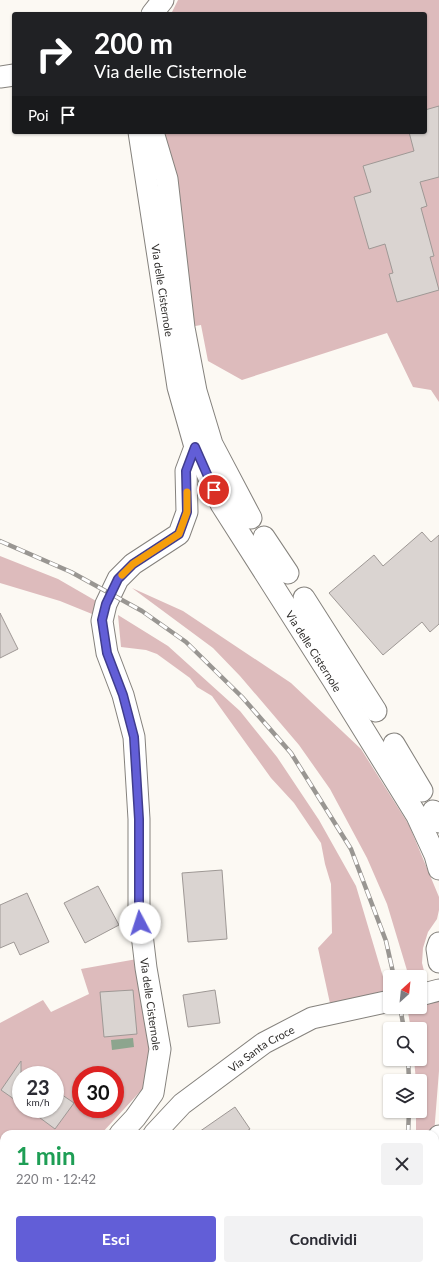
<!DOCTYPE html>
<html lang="it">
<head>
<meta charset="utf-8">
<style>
  :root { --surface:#fff; --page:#f2f2f3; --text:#2b2b33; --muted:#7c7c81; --accent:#625ed7 }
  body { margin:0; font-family:Lato,sans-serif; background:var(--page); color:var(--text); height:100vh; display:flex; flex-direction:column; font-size:15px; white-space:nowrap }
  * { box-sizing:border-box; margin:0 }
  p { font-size:13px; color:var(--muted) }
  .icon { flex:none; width:22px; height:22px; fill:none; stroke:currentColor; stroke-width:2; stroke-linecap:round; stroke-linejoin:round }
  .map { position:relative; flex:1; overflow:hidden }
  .drawer { position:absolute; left:0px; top:1130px; width:439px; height:140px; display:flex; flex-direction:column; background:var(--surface); border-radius:12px 12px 0 0; box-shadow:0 1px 3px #0004 }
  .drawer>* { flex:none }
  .guide { position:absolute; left:12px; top:12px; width:415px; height:122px; border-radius:4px; box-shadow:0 1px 3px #0004; background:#202124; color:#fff; overflow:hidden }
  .needle { width:26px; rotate:27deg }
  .tools { position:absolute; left:383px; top:970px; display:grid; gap:8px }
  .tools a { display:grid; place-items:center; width:44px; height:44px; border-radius:4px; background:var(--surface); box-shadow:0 1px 3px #0004; font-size:20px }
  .speed { position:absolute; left:12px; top:1066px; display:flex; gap:8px; font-size:20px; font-weight:700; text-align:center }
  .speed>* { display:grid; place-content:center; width:52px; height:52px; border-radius:50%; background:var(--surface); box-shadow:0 1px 3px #0004; line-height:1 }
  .speed small { font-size:10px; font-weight:400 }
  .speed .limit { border:6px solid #d22; background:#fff; color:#111 }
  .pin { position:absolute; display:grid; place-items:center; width:34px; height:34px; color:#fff; margin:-17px; border:2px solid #fff; border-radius:50%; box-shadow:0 1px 4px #0007 }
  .me { position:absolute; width:44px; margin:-22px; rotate:355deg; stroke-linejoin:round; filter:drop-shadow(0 0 3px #0008) }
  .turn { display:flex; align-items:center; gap:14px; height:84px; padding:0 16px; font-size:18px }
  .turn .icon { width:52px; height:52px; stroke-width:2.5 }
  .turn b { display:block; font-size:28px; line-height:34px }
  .then { display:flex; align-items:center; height:38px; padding:0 16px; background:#0003; gap:8px; font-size:15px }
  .round { display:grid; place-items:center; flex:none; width:42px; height:42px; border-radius:4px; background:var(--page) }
  .summary { display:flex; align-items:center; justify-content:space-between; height:68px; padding:0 16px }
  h1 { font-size:24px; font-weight:700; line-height:30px; color:#1e9e55 }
  .cta { display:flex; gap:8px; margin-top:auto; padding:8px 16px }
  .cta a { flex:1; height:46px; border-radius:4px; background:var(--accent); color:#fff; font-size:16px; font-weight:700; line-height:46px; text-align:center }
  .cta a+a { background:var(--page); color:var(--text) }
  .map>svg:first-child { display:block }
  .green { fill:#ddbbbc; fill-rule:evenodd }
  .water { fill:#8da58e }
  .building { fill:#dad4d1; stroke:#9e9895 }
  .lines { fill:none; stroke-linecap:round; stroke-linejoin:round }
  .street-casing { stroke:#85827d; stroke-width:23 }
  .street { stroke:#fff; stroke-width:21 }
  .rail-casing { stroke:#999692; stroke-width:4.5 }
  .rail { stroke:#fff; stroke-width:3; stroke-dasharray:9; stroke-linecap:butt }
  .route-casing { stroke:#403d8c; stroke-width:10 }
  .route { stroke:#625ed7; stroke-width:7 }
  .slow { stroke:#f59e0b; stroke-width:7 }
  .labels { text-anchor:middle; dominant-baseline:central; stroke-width:4; stroke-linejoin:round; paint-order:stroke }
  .street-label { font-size:11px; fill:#2f2d2b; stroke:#fff }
</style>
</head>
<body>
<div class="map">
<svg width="439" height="1270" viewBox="0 0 439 1270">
  <rect width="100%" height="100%" fill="#fcf9f3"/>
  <g class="green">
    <polygon points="178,0 439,0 439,402 431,390 413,387 387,333 242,380 208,361 201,325 184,328 153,132 425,132 425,14 171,14"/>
    <polygon points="0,556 58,579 103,605 97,616 60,601 0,583"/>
    <polygon points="132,588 183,611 291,683 361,749 409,825 439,897 439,910 437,919 428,932 423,948 422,963 426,979 420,983 420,977 409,977 387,904 367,858 330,789 299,745 240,676 213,648"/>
    <polygon points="118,615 168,646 240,711 277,757 319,820 356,886 389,997 331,1008 318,948 332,933 331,884 325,864 321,843 294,803 271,778 212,696 197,687 190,678 157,654 146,650 121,647"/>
    <path d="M137 959 153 1054 148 1083 101 1134H4V1213L0 1201V1023L43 1000 51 1012 89 994 81 969ZM21 1075H55V1109H21ZM81 1075H115V1109H81Z"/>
    <polygon points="420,1000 439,1000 439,1071 434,1134 416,1134 416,1111 420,1111 420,1081 416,1081 414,1059 420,1059 420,1029 411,1029 407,1007 420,1007"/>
  </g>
  <polygon class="water" points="133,1038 134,1047 112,1050 111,1040"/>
  <g class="building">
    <polygon points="439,106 439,177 420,182 427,206 421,208 434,256 430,257 439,290 397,302 389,274 393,273 385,244 369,249 354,197 371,192 363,166 414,151 409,132 425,132 425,110"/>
    <polygon points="422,532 431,542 439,535 439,624 430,632 422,622 383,655 329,593 374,555 383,566"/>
    <polygon points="0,613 18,649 0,658"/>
    <polygon points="222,870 227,939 188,942 182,873"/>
    <polygon points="98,886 119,925 85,943 64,903"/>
    <polygon points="27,893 49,942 20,955 14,942 0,948 0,905"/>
    <polygon points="133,990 137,1034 104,1037 100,992"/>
    <polygon points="215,990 220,1023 188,1027 183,995"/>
    <polygon points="21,1061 21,1104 1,1090"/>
    <polygon points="55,1090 74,1103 55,1129 28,1109 55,1109"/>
    <polygon points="235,1107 250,1129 242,1134 196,1134"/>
  </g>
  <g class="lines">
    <defs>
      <g id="street">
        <polyline points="152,14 163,0"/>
        <polyline points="0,77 14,75"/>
        <path id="s1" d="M139 132 178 387 195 447 221 504 333 680 417 816 435 855 439 869"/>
        <polyline points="153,132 167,179 184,328 196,391 212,444 251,518"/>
        <polyline points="264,537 288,573"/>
        <polyline points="304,598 376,711"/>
        <polyline points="394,744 422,791"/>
        <polyline points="433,811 439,822"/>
        <polyline points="439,943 437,949 439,962"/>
        <polyline points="420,995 439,990"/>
        <polyline points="120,1134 135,1118 153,1093 160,1049 146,968 139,909 139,819 134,737 123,695 107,653 102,621 106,604 118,579 133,564 179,534 187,512 186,471 195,447"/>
        <path id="s2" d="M154 1134 182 1104 264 1043 312 1018 390 1001"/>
        <polyline points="435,1168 439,1136"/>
        <polyline points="0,1230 4,1239"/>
        <polyline points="1,1270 4,1266"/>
        <polyline points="424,1270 425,1266"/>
      </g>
    </defs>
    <use href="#street" class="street-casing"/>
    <use href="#street" class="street"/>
    <defs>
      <g id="rail">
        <polyline points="0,541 71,572 142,611 186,642 242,697 291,753 351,849 386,941 394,977"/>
        <polyline points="400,1007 404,1029"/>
        <polyline points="408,1059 409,1081"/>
        <polyline points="408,1134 409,1111"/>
        <polyline points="390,1270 391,1266"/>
      </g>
    </defs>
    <use href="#rail" class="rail-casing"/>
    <use href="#rail" class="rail"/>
  </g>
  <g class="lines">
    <defs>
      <polyline id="route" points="140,923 139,909 139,819 134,737 123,695 107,653 102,620 106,604 118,579 133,564 179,534 187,512 186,471 195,447 214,490"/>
    </defs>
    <use href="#route" class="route-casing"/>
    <use href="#route" class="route"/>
    <polyline class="slow" points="122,575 133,564 179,534 187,512 187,492"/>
  </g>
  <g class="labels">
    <g class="street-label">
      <text stroke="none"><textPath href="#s1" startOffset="160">Via delle Cisternole</textPath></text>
      <text stroke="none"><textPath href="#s1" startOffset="557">Via delle Cisternole</textPath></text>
      <text transform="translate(151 1004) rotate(82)">Via delle Cisternole</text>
      <text stroke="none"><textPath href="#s2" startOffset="138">Via Santa Croce</textPath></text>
    </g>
  </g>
</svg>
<div class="tools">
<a><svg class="needle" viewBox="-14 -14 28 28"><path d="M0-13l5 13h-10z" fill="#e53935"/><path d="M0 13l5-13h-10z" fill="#7c7c81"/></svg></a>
<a><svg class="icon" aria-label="search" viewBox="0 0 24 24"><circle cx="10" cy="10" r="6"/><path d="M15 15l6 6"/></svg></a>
<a><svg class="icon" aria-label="layers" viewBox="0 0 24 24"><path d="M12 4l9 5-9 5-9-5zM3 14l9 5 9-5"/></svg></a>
</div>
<div class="speed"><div>23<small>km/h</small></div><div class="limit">30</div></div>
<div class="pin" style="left:214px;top:490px;background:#d93025"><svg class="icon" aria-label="arrive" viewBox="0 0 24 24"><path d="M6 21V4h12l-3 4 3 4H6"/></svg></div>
<svg class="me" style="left:140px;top:923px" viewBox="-20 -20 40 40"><circle r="19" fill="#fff"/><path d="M0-13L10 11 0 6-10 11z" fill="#625ed7"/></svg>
<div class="guide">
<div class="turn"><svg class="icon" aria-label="right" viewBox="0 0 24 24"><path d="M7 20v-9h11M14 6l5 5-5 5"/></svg><div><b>200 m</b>Via delle Cisternole</div></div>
<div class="then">Poi<svg class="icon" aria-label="arrive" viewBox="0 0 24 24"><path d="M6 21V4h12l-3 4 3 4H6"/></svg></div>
</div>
<section class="drawer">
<div class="summary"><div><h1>1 min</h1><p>220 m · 12:42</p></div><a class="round"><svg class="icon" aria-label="close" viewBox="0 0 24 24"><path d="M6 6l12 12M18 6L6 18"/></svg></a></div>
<div class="cta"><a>Esci</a><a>Condividi</a></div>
</section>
</div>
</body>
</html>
